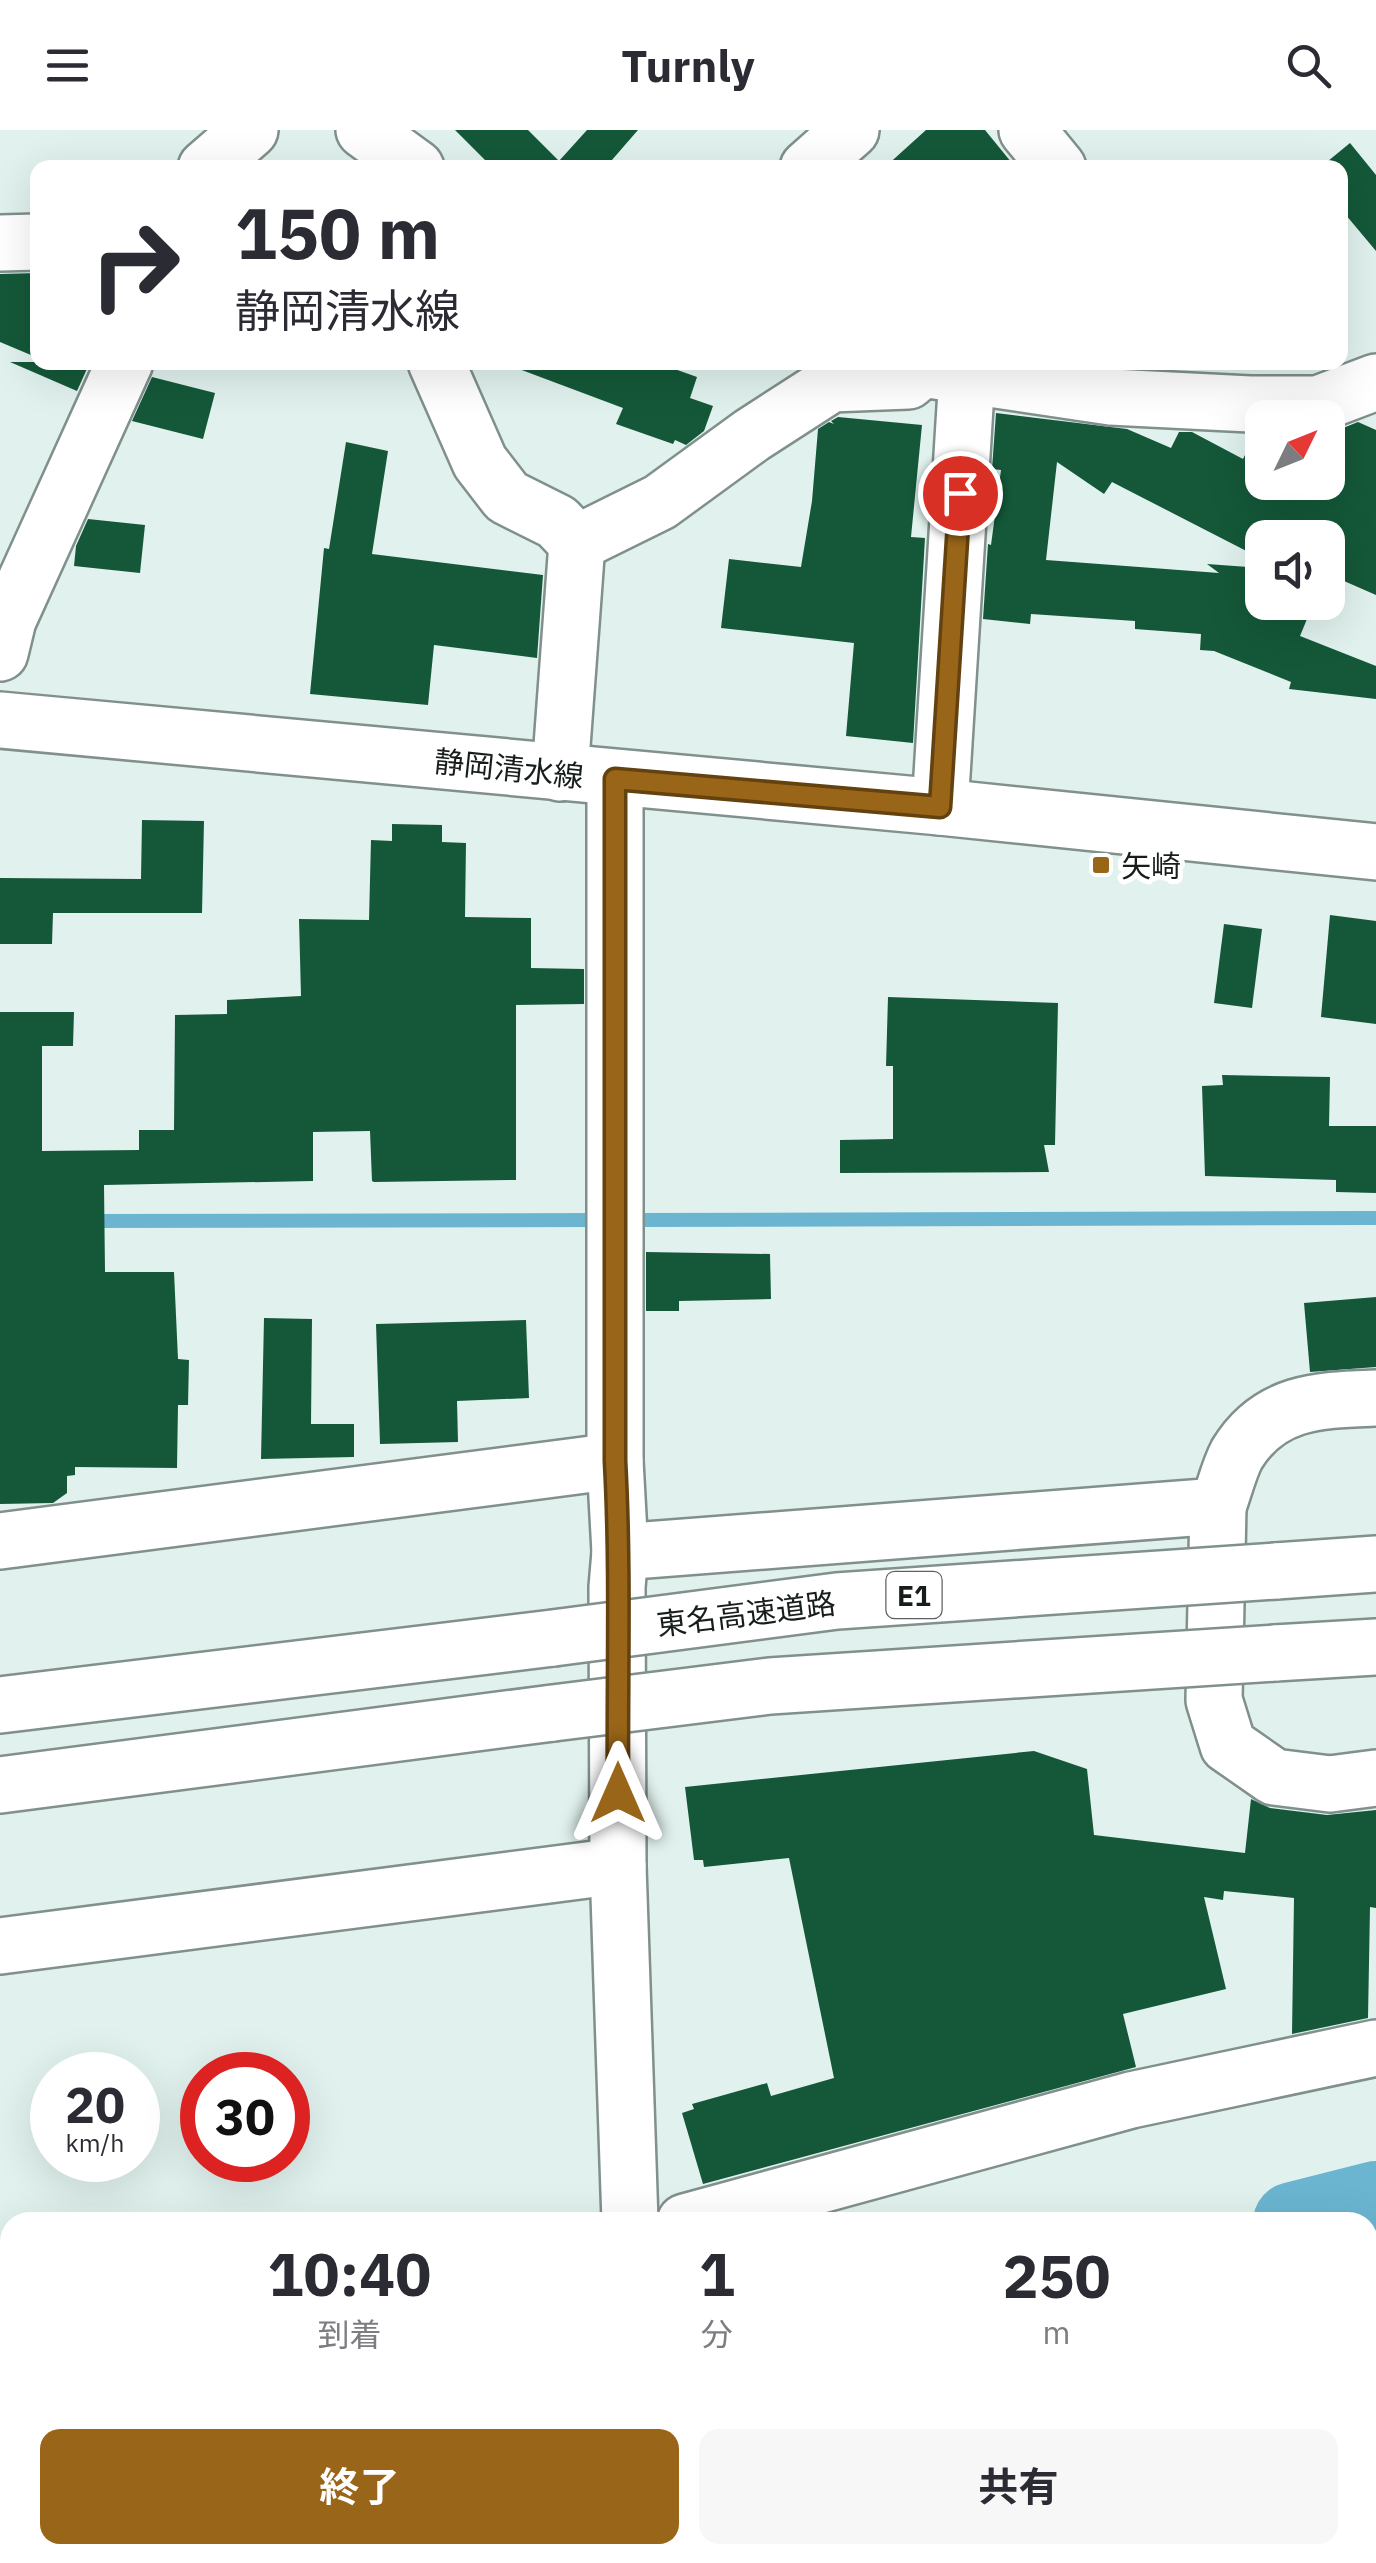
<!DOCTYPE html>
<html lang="ja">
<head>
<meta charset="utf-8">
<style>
  :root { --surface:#fff; --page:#f7f7f7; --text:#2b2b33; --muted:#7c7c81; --accent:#986519 }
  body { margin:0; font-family:"IBM Plex Sans","Noto Sans JP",sans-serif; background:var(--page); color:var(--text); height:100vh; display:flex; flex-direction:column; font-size:38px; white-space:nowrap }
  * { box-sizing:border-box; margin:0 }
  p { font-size:32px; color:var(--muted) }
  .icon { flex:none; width:55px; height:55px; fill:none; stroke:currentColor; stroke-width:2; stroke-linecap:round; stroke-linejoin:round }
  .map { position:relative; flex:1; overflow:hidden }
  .drawer { position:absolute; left:0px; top:2082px; width:1378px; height:352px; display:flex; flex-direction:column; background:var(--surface); border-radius:30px 30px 0 0; box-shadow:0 10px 40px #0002 }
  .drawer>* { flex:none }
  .banner { position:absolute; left:30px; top:30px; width:1318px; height:210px; border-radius:20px; box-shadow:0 10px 40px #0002; background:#fff; color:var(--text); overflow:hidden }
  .needle { width:65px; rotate:47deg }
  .fabs { position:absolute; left:1245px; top:270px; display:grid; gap:20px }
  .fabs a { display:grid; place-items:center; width:100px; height:100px; border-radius:20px; background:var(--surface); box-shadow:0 10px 40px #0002; font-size:50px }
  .speed { position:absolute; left:30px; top:1922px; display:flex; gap:20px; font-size:50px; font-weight:700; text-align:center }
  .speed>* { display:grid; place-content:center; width:130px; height:130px; border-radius:50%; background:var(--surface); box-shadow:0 10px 40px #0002; line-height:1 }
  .speed small { font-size:25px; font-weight:400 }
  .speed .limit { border:15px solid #d22; background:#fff; color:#111 }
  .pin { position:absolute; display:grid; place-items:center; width:85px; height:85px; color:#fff; margin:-42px; border:5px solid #fff; border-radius:50%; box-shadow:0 2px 10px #0007 }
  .me { position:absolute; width:110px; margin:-55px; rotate:0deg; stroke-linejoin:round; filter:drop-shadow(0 0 8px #0008) }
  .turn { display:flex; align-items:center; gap:35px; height:210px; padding:0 40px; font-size:45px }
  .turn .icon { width:130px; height:130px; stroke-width:2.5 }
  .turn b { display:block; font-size:70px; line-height:85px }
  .eta { display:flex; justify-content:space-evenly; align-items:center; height:170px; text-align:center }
  .eta b { font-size:60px; font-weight:700; line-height:70px }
  .primary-button { display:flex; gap:20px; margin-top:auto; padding:20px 40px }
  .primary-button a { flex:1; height:115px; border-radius:20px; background:var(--accent); color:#fff; font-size:40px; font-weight:700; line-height:115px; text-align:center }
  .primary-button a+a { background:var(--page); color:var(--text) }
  header { display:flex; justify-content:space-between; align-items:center; height:130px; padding:0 40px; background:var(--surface); font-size:45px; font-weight:700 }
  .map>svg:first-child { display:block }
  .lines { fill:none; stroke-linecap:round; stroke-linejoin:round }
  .stream { stroke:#6bb5d1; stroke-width:14 }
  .river { stroke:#6bb5d1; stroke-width:80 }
  .building { fill:#145839 }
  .minor-casing { stroke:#80908c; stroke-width:60 }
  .major-casing { stroke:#80908c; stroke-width:60 }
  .highway-casing { stroke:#80908c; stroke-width:60 }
  .minor { stroke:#fff; stroke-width:55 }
  .major { stroke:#fff; stroke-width:55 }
  .highway { stroke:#fff; stroke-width:55 }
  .highway-bridge-casing { stroke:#80908c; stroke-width:60; stroke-linecap:butt }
  .highway-bridge { stroke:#fff; stroke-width:55 }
  .route-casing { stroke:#634210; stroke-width:25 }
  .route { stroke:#986519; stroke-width:18 }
  .poi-dot { fill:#986519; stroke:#fff; stroke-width:4 }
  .labels { text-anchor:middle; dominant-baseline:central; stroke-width:10; stroke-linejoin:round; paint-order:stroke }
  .shield { fill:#fff; stroke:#5d6160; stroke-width:2.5 }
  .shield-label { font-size:28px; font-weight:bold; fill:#171d1c }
  .street-label { font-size:30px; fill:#171d1c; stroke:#fff }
  .poi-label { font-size:30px; fill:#171d1c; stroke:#fff; text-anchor:start }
</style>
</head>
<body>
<header><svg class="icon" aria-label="menu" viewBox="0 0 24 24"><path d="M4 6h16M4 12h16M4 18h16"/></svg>Turnly<svg class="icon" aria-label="search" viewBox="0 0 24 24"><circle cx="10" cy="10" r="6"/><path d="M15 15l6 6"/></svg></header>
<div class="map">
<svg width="1376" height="2433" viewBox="0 0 1376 2433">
  <rect width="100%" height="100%" fill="#e1f2ee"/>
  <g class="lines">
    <g class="stream">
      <polyline points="626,1090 1376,1088"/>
      <polyline points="86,1091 604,1090"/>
    </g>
    <g class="river">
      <polyline points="1293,2092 1376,2071"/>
      <polyline points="2,2433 33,2425"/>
    </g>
  </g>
  <g class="building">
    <polygon points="455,0 528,0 559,31 587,0 638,0 605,38 493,38"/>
    <polygon points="926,0 985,0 1016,38 884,38"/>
    <polygon points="1350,13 1376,45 1376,121 1340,78 1340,38 1322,36"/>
    <polygon points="38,143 38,228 0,212 0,144"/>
    <polygon points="10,232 90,232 77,261"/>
    <polygon points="511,232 655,232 697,247 690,268 713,276 704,301 686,315 675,310 673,314 616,294 623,278 511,236"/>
    <polygon points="152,247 215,263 203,309 132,291"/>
    <polygon points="996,283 1127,299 1171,318 1179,302 1192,302 1243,329 1255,305 1262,305 1262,352 1328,352 1328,304 1358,292 1376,300 1376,465 1328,444 1328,408 1262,408 1262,429 1112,352 1104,364 1057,332 1046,430 1219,443 1207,434 1262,438 1262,472 1314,472 1300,506 1376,536 1376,569 1289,559 1291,552 1214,521 1200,520 1201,504 1135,499 1135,491 1031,484 1030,494 983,489 988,414 991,415 1001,340 992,339"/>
    <polygon points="838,287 922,295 911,407 925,408 913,613 846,606 854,513 721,498 729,429 801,437 812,371 818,299 829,292 834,294 831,291"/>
    <polygon points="346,312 388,321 372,424 543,445 537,528 434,515 428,575 310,564 324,418 329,419"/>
    <polygon points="88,389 145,395 140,443 74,436 76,416"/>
    <polygon points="142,690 204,691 202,783 53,783 52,814 0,814 0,748 141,749"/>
    <polygon points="392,694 442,695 442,712 466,713 465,787 531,788 531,838 584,839 584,874 516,875 516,1050 374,1052 372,1051 370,1001 313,1002 313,1051 104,1055 105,1142 174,1142 178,1229 189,1230 188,1275 178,1275 177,1338 75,1337 75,1345 67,1346 67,1363 53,1373 0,1374 0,882 74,882 73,916 42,916 42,1021 139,1020 139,1000 174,1000 175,885 227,884 227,870 301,866 299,789 369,790 371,710 392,711"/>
    <polygon points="1330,785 1376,791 1376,894 1321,887"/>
    <polygon points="1224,794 1262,799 1252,878 1214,873"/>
    <polygon points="888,867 1058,873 1055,1015 1044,1015 1049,1042 840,1043 840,1010 893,1009 893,936 886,936"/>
    <polygon points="1222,945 1330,947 1329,996 1376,996 1376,1063 1336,1062 1336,1050 1205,1046 1202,956 1223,955"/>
    <polygon points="646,1122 770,1124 771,1169 679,1171 679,1181 646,1181"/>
    <polygon points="1376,1167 1376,1237 1310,1242 1304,1173"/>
    <polygon points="264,1188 312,1189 311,1294 354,1294 354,1327 261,1329"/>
    <polygon points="526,1190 529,1268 457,1271 458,1312 380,1314 376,1194"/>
    <polygon points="1034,1621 1087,1639 1094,1705 1245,1723 1251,1669 1270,1678 1327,1685 1376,1680 1376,1778 1370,1777 1368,1888 1292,1904 1294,1768 1224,1761 1223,1770 1204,1767 1226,1859 1123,1884 1136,1937 703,2054 682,1983 694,1979 692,1974 767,1953 771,1966 834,1948 789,1728 704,1737 703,1730 694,1730 685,1657"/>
  </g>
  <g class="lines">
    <defs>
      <g id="minor">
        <polyline points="364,0 416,38"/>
        <polyline points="1027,0 1058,38"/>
        <polyline points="206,38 250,0"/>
        <polyline points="808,38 851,0"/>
        <polyline points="0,113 38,112"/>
        <polyline points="436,232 480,332 507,367 557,392 577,413 560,643"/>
        <polyline points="916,232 922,239 1111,267 1250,274 1318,274 1376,252"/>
        <polyline points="577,413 660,372 752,305 831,254 908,251 922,239"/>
        <polyline points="0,523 8,490 125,232"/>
        <polyline points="615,649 615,1331 620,1422 617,1457 618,1736 630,2092"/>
        <polyline points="940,677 967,245"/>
        <polyline points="1218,1376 1214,1570 1228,1615 1274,1647 1330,1654 1376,1648"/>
        <polyline points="0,1411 615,1331"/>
        <path d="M620 1422 1218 1376C1224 1360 1229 1339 1237 1324 1270 1270 1321 1270 1376 1268"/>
        <polyline points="0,1816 618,1736"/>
        <polyline points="685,2092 1131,1970 1376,1918"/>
        <polyline points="1368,2179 1376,2177"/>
        <polyline points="0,2281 10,2278"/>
        <polyline points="410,2433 440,2425"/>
      </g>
      <polyline id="major" points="0,590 940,677 1376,722"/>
      <g id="highway">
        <polyline points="1276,1441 1376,1434"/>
        <polyline points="1275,1523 1376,1517"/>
        <polyline points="0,1575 553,1508"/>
        <polyline points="0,1655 553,1583"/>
      </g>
    </defs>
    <use href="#minor" class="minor-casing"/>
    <use href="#major" class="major-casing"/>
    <use href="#highway" class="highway-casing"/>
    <use href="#minor" class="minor"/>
    <use href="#major" class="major"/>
    <use href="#highway" class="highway"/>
    <defs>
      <g id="highway-bridge">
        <polyline points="553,1508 837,1471 1276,1441"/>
        <polyline points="553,1583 770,1556 1275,1523"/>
      </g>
    </defs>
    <use href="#highway-bridge" class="highway-bridge-casing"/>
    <use href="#highway-bridge" class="highway-bridge"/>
  </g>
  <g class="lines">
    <defs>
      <path id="route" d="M618 1663C617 1552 621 1442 615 1331V649L940 677 960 363"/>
    </defs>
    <use href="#route" class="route-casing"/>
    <use href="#route" class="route"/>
  </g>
  <rect class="poi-dot" x="1091" y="725" width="20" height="20" rx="5"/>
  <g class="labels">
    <rect class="shield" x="886.5" y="1442" width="55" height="46" rx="8"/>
    <g class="shield-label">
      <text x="914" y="1465">E1</text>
    </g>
    <g class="street-label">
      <text transform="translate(509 638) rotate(6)">静岡清水線</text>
      <text transform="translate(746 1483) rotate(-7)">東名高速道路</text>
    </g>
    <g class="poi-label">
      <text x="1121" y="735">矢崎</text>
    </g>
  </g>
</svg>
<div class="fabs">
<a><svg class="needle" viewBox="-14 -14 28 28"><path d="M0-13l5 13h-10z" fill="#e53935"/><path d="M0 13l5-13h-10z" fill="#7c7c81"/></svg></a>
<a><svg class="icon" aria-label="sound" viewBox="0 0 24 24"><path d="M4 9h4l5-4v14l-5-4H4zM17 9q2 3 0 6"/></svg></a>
</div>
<div class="speed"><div>20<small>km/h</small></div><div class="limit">30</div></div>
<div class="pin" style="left:960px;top:363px;background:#d93025"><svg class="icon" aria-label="arrive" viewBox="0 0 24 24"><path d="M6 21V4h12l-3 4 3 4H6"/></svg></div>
<svg class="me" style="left:618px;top:1663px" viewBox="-20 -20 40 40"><path d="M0-17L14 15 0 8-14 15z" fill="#986519" stroke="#fff" stroke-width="4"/></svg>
<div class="banner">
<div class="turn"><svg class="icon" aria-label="right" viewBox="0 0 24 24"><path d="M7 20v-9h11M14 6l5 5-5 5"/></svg><div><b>150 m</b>静岡清水線</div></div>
</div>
<section class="drawer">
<div class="eta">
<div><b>10:40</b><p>到着</p></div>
<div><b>1</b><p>分</p></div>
<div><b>250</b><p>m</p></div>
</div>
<div class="primary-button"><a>終了</a><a>共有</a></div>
</section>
</div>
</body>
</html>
